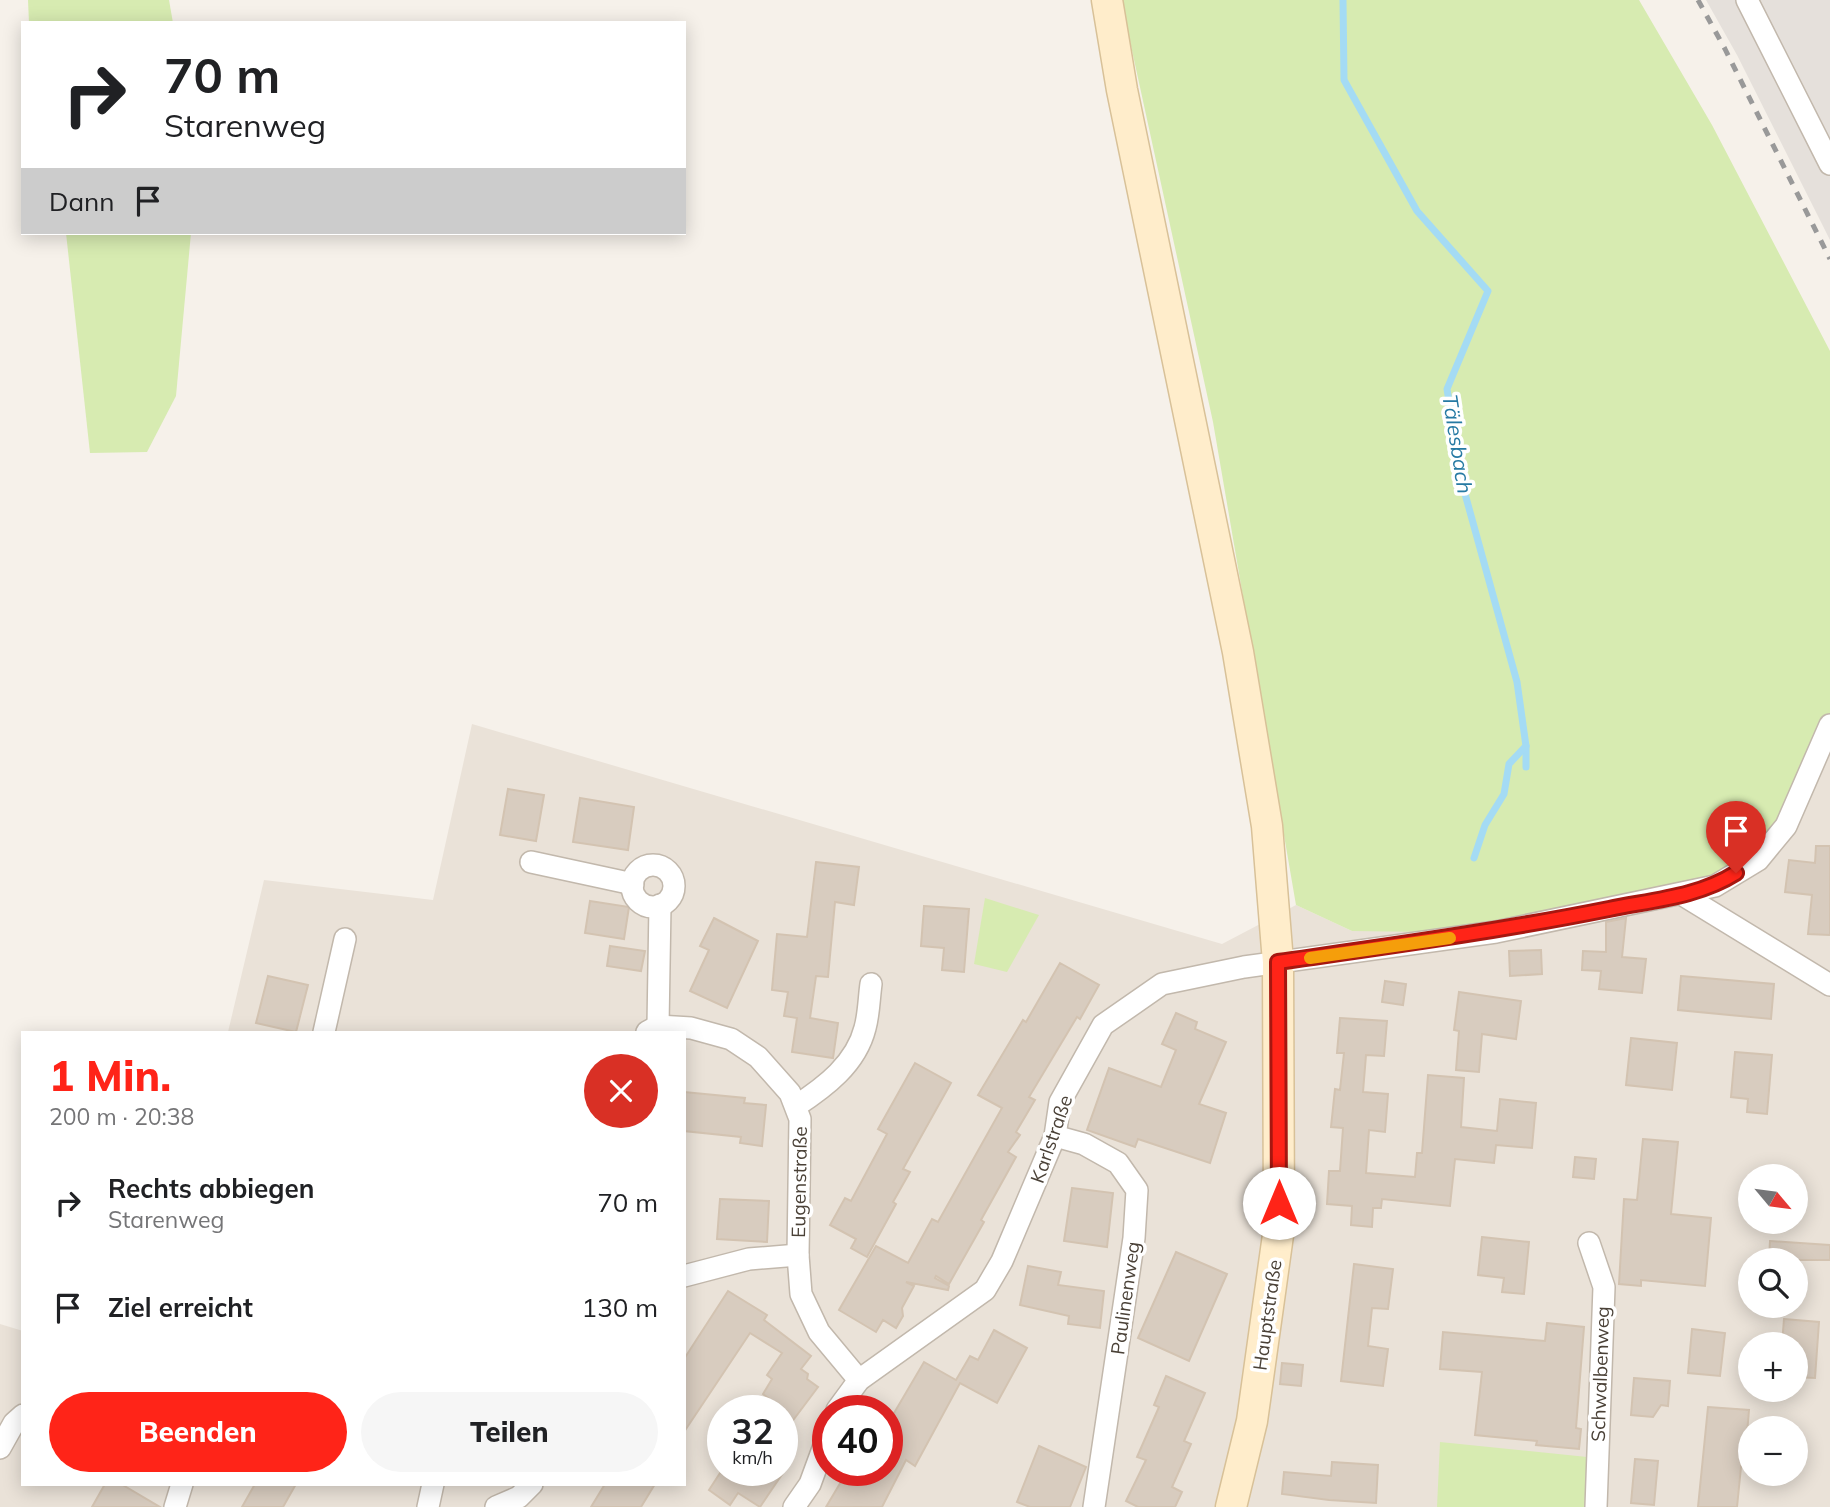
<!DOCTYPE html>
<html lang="de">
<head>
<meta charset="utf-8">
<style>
  :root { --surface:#fff; --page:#f6f6f6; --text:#202124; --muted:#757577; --accent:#ff2418 }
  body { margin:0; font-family:Mulish,sans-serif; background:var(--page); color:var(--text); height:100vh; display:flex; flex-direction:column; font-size:26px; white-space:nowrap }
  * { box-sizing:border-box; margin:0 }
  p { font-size:23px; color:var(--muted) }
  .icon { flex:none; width:38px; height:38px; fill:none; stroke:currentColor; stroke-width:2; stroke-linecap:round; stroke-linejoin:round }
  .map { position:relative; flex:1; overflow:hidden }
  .sheet { position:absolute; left:21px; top:1031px; width:665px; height:455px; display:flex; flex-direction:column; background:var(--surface); border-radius:0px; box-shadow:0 4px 18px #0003 }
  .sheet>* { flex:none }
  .hud { position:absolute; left:21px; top:21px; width:665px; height:214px; border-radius:0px; box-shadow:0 4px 18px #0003; background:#fff; color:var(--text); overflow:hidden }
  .needle { width:46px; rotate:119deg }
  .fabs { position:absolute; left:1738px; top:1164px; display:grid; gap:14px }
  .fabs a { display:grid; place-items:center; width:70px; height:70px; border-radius:50%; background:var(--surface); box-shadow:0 4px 18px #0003; font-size:35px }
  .speed { position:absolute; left:707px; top:1395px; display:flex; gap:14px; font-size:35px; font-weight:700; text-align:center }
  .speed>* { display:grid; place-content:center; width:91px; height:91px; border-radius:50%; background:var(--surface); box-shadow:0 4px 18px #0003; line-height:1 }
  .speed small { font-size:18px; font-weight:400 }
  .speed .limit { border:10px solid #d22; background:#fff; color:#111 }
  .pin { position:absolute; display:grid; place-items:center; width:60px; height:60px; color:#fff; margin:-72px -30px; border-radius:50% 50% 50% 0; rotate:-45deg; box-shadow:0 0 7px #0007 }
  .pin .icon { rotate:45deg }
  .me { position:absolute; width:77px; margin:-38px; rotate:0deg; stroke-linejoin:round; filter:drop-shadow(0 0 5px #0008) }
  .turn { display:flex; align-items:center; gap:24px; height:147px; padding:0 28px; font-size:32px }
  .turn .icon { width:91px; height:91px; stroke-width:2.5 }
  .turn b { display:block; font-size:49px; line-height:60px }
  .then { display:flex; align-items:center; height:66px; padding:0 28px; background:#0003; gap:14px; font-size:26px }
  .round { display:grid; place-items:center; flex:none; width:74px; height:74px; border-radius:37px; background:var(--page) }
  .head { display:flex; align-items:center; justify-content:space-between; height:119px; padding:0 28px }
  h1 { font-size:42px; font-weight:800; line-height:52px; color:var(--accent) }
  .primary-button { display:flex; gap:14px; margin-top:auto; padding:14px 28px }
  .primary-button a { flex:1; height:80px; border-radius:42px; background:var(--accent); color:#fff; font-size:28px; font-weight:800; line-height:80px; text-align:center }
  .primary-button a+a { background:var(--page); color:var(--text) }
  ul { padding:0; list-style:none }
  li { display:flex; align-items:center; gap:21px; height:105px; padding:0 28px }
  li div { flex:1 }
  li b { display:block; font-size:26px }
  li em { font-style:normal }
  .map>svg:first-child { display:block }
  .residential { fill:#eae2d8; fill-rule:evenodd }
  .industrial { fill:#e5e0db }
  .green { fill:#d7ebb1 }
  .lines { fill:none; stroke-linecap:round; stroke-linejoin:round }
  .stream { stroke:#a4dbf4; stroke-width:7 }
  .building { fill:#d8ccbf; stroke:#d3c3b1; stroke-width:2 }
  .street-casing { stroke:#c2b8ac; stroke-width:24 }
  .secondary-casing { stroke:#d8c198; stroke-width:33 }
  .street { stroke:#fff; stroke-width:21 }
  .secondary { stroke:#ffedcb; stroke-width:30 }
  .rail { stroke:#999; stroke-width:5; stroke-dasharray:9 9; stroke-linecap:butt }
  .route-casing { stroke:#a61710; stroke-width:18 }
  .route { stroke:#ff2418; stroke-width:12 }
  .slow { stroke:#f59e0b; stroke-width:12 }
  .labels { text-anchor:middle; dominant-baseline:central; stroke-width:7; stroke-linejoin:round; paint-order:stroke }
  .street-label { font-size:19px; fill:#4a4137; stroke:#fff }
  .water-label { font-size:21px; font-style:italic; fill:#267aa3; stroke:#fff }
</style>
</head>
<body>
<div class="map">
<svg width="1830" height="1507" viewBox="0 0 1830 1507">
  <rect width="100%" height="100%" fill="#f6f1ea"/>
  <path class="residential" d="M1830 719V1507H0V1324L23 1331V1484H684V1032H228L264 880 433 900 472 724 1222 944 1296 905 1352 931ZM1750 1176H1796V1222H1750ZM1750 1260H1796V1306H1750ZM1750 1344H1796V1390H1750ZM723 1410H782V1470H723ZM828 1410H887V1470H828ZM1750 1428H1796V1474H1750Z"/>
  <polygon class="industrial" points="1706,0 1830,0 1830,240 1737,55"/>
  <g class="green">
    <polygon points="28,0 169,0 173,23 29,23"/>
    <polygon points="1121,0 1639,0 1712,125 1830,351 1830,730 1757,864 1505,933 1352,931 1296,905 1213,422"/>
    <polygon points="66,233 191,233 176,396 147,452 90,453"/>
    <polygon points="985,898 1039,915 1007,972 974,964"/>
    <polygon points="1440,1442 1597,1458 1596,1507 1437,1507"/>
  </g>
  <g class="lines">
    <g class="stream">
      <polyline points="1343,0 1344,80 1417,211 1488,291 1447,389 1462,483 1517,682 1526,746 1526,767"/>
      <polyline points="1474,858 1485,825 1504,794 1509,764 1526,746"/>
    </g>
  </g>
  <g class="building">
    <polygon points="508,789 544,795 536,841 500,835"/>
    <polygon points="580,798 634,807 628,850 573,842"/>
    <polygon points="1816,846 1830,846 1830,935 1808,934 1812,895 1785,892 1789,860 1815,863"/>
    <polygon points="816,862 859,867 854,905 835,902 828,977 816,976 810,1018 838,1023 833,1058 792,1052 797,1018 784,1016 788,992 772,990 777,934 807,937"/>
    <polygon points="590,901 629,907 624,939 585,933"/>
    <polygon points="924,906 969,909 964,972 942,970 944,948 921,946"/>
    <polygon points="714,918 758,941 727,1008 690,991 709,950 700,946"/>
    <polygon points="1626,918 1622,957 1646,959 1642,993 1599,989 1601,971 1582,970 1583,951 1606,952 1606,922"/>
    <polygon points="610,946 645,951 641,971 607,966"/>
    <polygon points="1541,950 1542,974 1510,976 1509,951"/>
    <polygon points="1060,963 1099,985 1080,1019 1077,1017 1029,1097 1035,1100 1016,1132 1020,1135 1008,1152 1016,1157 981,1220 984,1222 949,1284 936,1276 935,1278 949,1286 948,1290 906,1282 914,1286 902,1308 903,1316 896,1328 883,1320 876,1332 839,1310 876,1246 908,1263 932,1219 938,1222 1002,1108 978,1095 1023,1020 1026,1022"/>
    <polygon points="268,976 308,985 296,1032 256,1023"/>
    <polygon points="1681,976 1774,984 1771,1019 1678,1010"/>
    <polygon points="1385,981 1406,984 1403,1005 1382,1002"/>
    <polygon points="1459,992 1521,1001 1516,1039 1482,1034 1479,1072 1456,1070 1459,1031 1454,1030"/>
    <polygon points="1176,1013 1197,1022 1195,1029 1226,1042 1199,1104 1226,1113 1210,1163 1138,1139 1135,1147 1087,1130 1109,1068 1161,1087 1176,1050 1162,1044"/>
    <polygon points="1340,1018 1387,1021 1384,1056 1366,1055 1363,1092 1388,1094 1385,1132 1369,1130 1366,1173 1415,1177 1417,1153 1422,1153 1428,1075 1464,1078 1461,1127 1497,1131 1500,1099 1536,1103 1532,1148 1496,1145 1494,1163 1455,1159 1450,1206 1382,1199 1381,1208 1373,1208 1372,1227 1351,1225 1352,1206 1327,1204 1329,1171 1340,1171 1343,1128 1331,1127 1335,1089 1340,1090 1344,1053 1337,1053"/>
    <polygon points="1631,1038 1677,1043 1672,1090 1626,1085"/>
    <polygon points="1735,1052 1772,1055 1767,1114 1747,1112 1748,1099 1731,1097"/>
    <polygon points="915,1063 951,1083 903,1169 910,1172 893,1202 896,1204 867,1257 851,1248 856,1239 830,1225 845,1198 851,1201 887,1134 878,1129"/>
    <polygon points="684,1092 745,1098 744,1103 766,1105 762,1146 740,1143 741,1137 684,1131"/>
    <polygon points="1643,1139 1678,1142 1671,1214 1711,1218 1705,1286 1641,1280 1641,1286 1619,1284 1624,1199 1637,1200"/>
    <polygon points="1575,1157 1596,1159 1594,1179 1573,1177"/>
    <polygon points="1072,1188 1113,1193 1107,1247 1064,1241"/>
    <polygon points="720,1199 769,1201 767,1242 717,1239"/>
    <polygon points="1482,1237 1529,1242 1524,1294 1502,1292 1504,1278 1478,1275"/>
    <polygon points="1770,1241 1830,1245 1830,1260 1769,1260"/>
    <polygon points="1176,1252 1227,1274 1189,1361 1138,1338"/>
    <polygon points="1354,1264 1393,1269 1388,1309 1372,1308 1368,1346 1388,1349 1383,1386 1341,1381"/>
    <polygon points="1028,1266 1061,1272 1058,1285 1104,1291 1100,1328 1068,1324 1069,1316 1020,1305"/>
    <polygon points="728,1291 767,1315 764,1320 811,1356 801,1369 808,1374 807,1379 818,1387 782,1435 782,1409 763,1394 772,1379 767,1375 782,1353 750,1333 684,1432 684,1359"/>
    <polygon points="1784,1319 1819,1322 1815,1378 1796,1377 1796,1344 1782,1344"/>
    <polygon points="1547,1323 1584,1327 1576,1428 1581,1429 1579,1449 1536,1445 1537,1441 1475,1435 1482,1372 1440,1369 1443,1332 1545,1341"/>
    <polygon points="1692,1329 1725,1333 1720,1376 1688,1373"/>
    <polygon points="994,1330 1027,1348 997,1403 960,1383 915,1466 906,1460 882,1507 826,1507 848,1470 887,1470 887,1425 924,1362 956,1380 970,1356 978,1360"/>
    <polygon points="1282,1363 1303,1365 1301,1386 1280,1384"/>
    <polygon points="1166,1376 1205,1393 1184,1441 1191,1444 1172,1487 1182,1492 1175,1507 1138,1507 1126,1501 1146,1460 1137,1457 1159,1407 1154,1405"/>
    <polygon points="1634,1378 1670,1381 1668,1406 1661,1405 1653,1417 1631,1415"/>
    <polygon points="1708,1407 1749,1410 1745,1457 1742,1457 1737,1507 1698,1507"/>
    <polygon points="1039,1446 1086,1467 1070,1507 1030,1507 1017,1502"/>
    <polygon points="1635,1459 1658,1461 1654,1505 1631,1503"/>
    <polygon points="1332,1462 1378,1465 1376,1503 1329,1500 1282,1494 1284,1472 1331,1476"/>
    <polygon points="722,1470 785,1470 760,1507 738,1493 730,1505 709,1490"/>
    <polygon points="105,1484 121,1484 160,1507 92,1507"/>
    <polygon points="255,1484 296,1484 283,1507 242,1507"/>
    <polygon points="605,1484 655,1484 641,1507 591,1507"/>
  </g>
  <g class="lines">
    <defs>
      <g id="street">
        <polyline points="1747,0 1830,164"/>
        <polyline points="531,862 633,884"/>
        <circle cx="653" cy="886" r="21"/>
        <polyline points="1683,895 1830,985"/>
        <polyline points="658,1026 660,905"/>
        <polyline points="324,1032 345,939"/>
        <polyline points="647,1032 658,1026 691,1028 731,1039 758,1057 790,1093 800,1119 798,1255 801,1294 819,1332 859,1380"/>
        <path d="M796 1106C825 1087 856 1064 865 1028 869 1014 869 998 871 984"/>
        <polyline points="1055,1136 1084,1144 1118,1163 1137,1190 1134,1238 1094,1507"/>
        <polyline points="1589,1243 1604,1287 1596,1507"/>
        <polyline points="684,1276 749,1259 798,1255"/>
        <polyline points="837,1410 859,1380 985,1290 1002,1261 1055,1136 1060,1102 1103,1025 1162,984 1244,967 1496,932 1715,886 1758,860 1786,826 1830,725"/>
        <polyline points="0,1448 14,1423 23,1415"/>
        <polyline points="175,1507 182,1484"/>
        <polyline points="428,1507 433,1484"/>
        <polyline points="496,1507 519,1497 532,1484"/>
        <polyline points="794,1507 810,1484 828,1435"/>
      </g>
      <polyline id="secondary" points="1107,0 1122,90 1238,652 1267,826 1278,962 1279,1228 1252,1421 1231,1507"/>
    </defs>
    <use href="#street" class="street-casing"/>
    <use href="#secondary" class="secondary-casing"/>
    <use href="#street" class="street"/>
    <use href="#secondary" class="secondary"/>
    <polyline class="rail" points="1698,0 1725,49 1830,259"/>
  </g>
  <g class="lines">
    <defs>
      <path id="route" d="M1279 1203 1278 962C1389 946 1499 931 1609 909 1653 900 1698 897 1736 873"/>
    </defs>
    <use href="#route" class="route-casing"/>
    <use href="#route" class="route"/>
    <polyline class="slow" points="1310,958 1450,938"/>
  </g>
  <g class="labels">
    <g class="street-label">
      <text transform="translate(1051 1139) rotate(-71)">Karlstraße</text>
      <text transform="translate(799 1182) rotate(-89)">Eugenstraße</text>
      <text transform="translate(1125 1298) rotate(-82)">Paulinenweg</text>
      <text transform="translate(1267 1315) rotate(-82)">Hauptstraße</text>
      <text transform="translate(1600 1374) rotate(-88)">Schwalbenweg</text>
    </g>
    <g class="water-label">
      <text transform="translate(1458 444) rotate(81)">Tälesbach</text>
    </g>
  </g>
</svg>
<div class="fabs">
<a><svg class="needle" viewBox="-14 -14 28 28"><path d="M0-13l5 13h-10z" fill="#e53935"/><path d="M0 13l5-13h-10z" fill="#757577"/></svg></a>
<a><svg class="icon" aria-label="search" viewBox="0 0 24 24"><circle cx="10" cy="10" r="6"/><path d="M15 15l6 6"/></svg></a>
<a>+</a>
<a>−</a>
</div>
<div class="speed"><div>32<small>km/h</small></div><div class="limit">40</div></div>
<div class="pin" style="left:1736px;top:873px;background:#d93025"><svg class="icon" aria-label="arrive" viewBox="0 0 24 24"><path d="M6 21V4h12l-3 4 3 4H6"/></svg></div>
<svg class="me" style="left:1279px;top:1203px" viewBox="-20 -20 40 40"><circle r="19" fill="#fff"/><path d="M0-13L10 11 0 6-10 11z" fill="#ff2418"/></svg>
<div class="hud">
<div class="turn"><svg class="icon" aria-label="right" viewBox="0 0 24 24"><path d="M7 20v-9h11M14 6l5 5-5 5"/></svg><div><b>70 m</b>Starenweg</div></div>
<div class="then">Dann<svg class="icon" aria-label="arrive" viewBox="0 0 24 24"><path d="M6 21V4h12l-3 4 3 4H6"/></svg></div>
</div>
<section class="sheet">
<div class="head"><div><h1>1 Min.</h1><p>200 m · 20:38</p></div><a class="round" style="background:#d93025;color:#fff"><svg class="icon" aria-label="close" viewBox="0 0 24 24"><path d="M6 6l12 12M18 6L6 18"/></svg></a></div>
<ul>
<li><svg class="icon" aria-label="right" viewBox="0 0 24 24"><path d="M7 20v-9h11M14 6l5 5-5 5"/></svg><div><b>Rechts abbiegen</b><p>Starenweg</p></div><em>70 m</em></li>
<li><svg class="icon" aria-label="arrive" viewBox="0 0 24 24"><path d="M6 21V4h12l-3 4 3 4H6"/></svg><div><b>Ziel erreicht</b></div><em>130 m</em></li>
</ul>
<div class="primary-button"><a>Beenden</a><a>Teilen</a></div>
</section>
</div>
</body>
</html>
